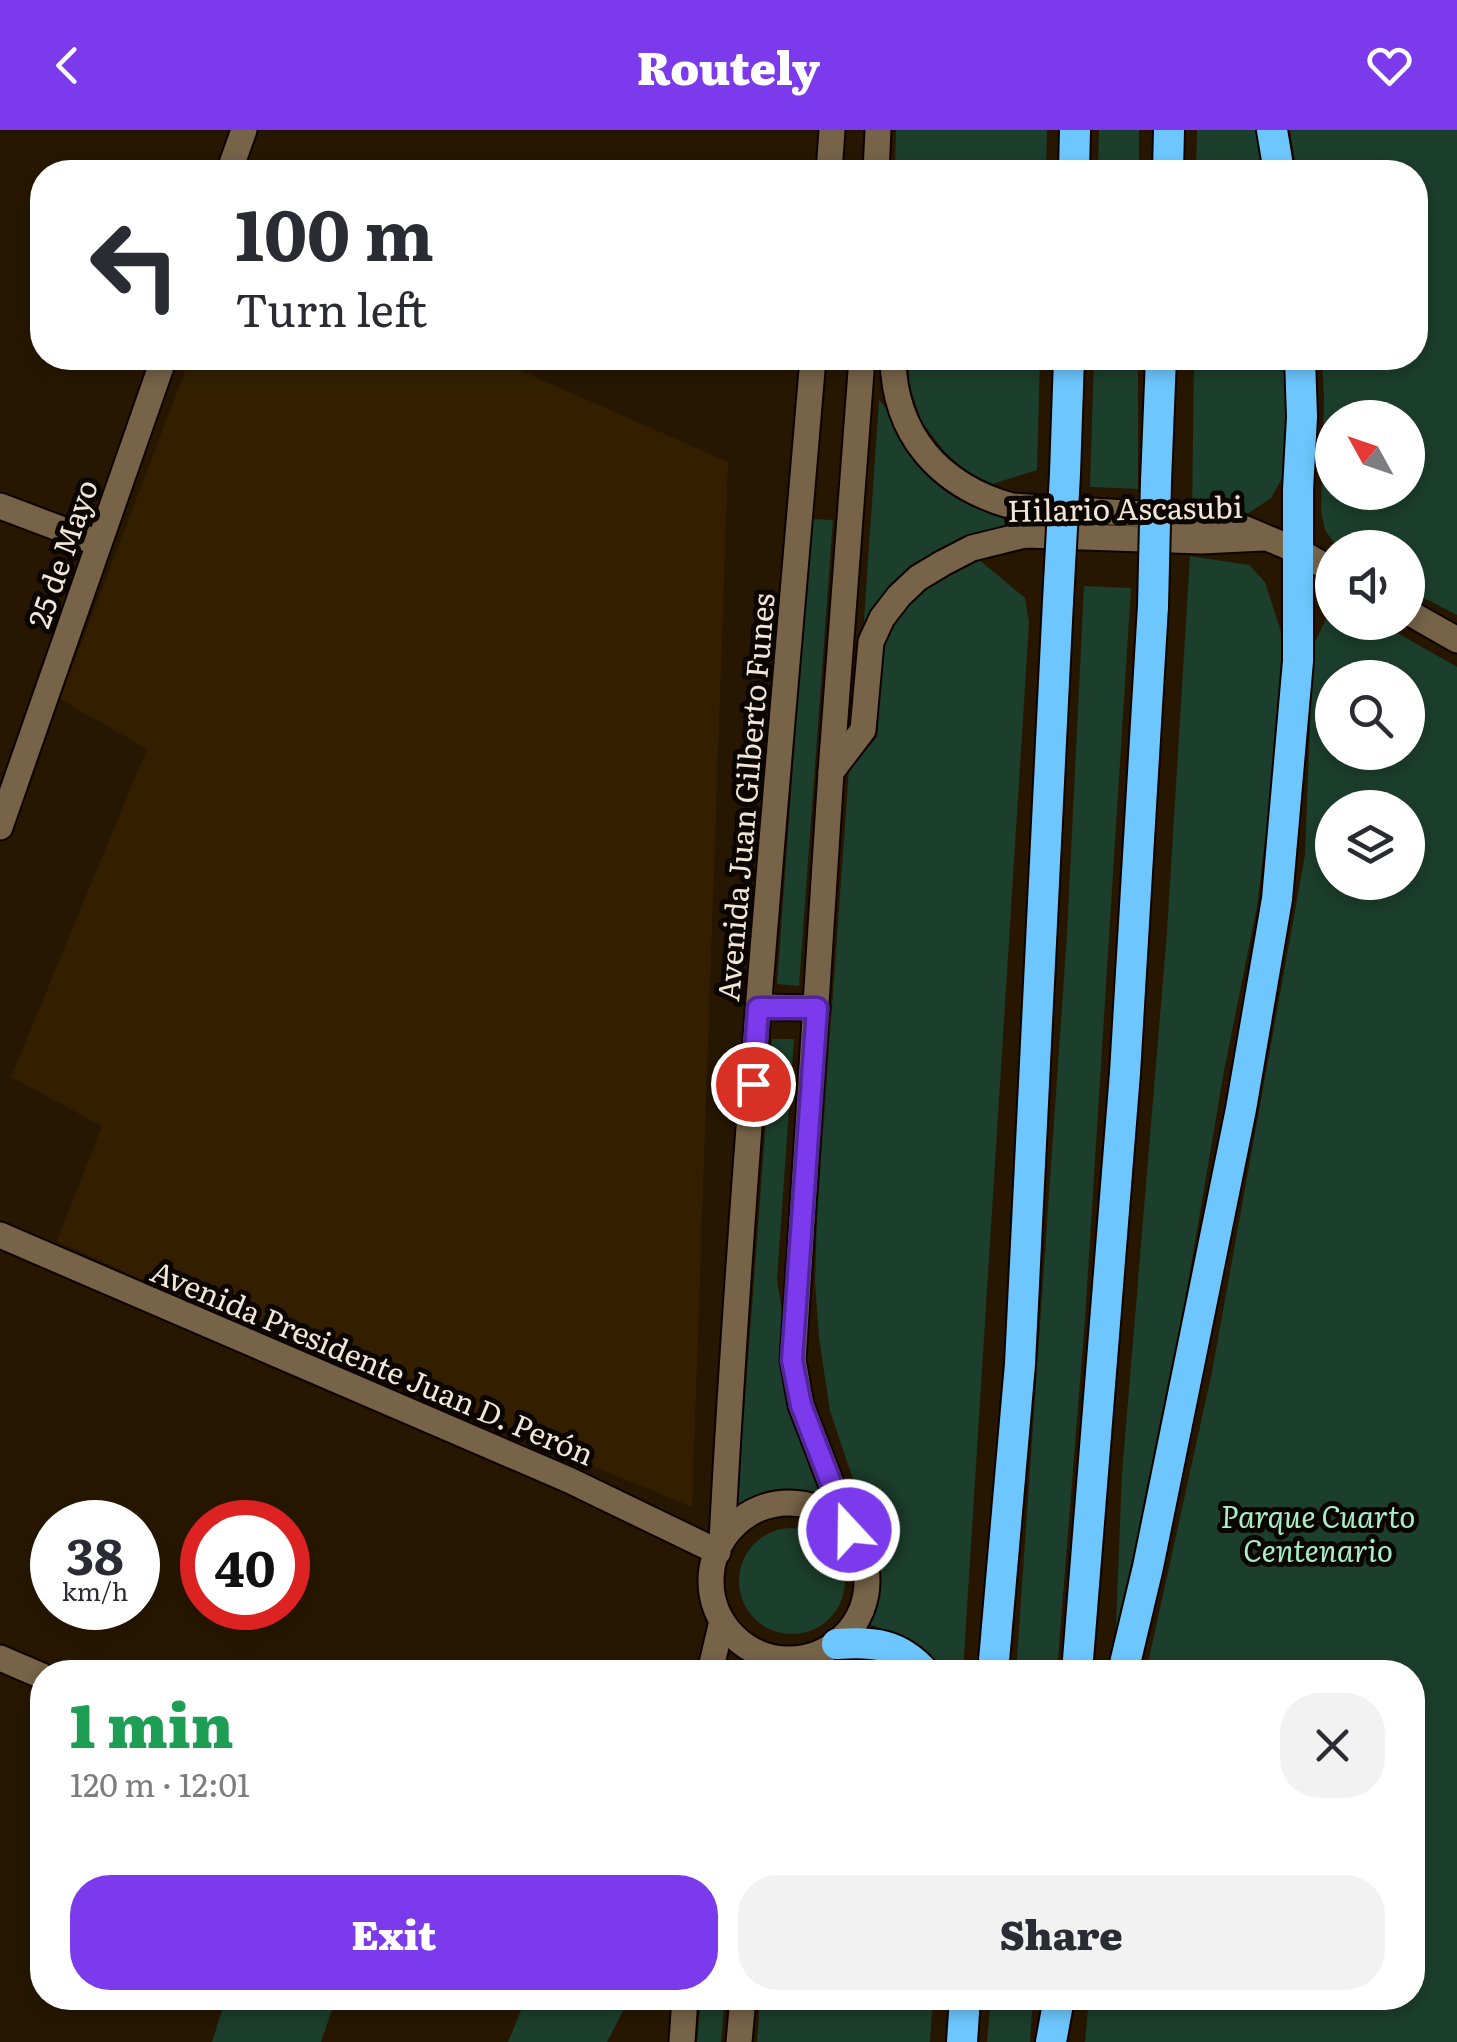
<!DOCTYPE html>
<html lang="en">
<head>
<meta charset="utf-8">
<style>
  :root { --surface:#fff; --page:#f2f2f3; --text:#2b2b33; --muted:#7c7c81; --accent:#7c3aed }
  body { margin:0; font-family:Literata,serif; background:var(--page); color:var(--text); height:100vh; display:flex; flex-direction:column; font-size:38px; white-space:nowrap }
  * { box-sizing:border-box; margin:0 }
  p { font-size:32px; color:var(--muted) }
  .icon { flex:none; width:55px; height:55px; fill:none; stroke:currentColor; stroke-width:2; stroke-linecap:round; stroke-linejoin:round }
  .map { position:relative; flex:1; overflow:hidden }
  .side { position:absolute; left:30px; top:1530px; width:1395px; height:350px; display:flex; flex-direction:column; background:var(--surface); border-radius:40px; box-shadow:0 5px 15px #0003 }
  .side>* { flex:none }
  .top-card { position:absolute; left:30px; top:30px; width:1398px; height:210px; border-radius:40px; box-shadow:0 5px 15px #0003; background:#fff; color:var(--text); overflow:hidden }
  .needle { width:65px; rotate:310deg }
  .tools { position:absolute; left:1315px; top:270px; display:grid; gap:20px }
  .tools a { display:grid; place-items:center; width:110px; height:110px; border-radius:50%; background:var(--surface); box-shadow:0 5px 15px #0003; font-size:50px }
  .speed { position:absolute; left:30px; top:1370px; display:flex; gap:20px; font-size:50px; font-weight:700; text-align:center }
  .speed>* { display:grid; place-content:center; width:130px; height:130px; border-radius:50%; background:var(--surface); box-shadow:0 5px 15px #0003; line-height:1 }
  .speed small { font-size:25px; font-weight:400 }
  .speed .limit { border:15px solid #d22; background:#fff; color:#111 }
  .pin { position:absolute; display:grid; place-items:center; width:85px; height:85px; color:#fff; margin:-42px; border:5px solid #fff; border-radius:50%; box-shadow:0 2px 10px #0007 }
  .me { position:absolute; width:110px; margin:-55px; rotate:339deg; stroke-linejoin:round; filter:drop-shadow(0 0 8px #0008) }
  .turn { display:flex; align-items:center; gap:35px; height:210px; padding:0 40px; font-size:45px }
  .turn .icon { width:130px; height:130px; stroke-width:2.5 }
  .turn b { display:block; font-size:70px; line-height:85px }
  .round { display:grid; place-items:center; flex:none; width:105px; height:105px; border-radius:40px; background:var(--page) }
  .headline { display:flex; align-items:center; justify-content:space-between; height:170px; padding:0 40px }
  h1 { font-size:60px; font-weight:800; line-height:75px; color:#1e9e55 }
  .primary-button { display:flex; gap:20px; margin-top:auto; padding:20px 40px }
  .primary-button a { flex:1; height:115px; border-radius:40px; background:var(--accent); color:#fff; font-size:40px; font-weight:800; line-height:115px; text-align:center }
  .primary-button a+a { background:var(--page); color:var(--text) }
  header { display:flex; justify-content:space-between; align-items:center; height:130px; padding:0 40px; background:var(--accent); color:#fff; font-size:45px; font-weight:800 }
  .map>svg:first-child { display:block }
  .built { fill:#331f00 }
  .green { fill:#1c3e2c; fill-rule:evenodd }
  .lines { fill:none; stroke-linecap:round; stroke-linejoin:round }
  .minor-casing { stroke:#0f0300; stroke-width:29 }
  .highway-casing { stroke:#0f0300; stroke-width:34 }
  .minor { stroke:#766348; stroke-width:25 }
  .highway { stroke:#6dc7fe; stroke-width:30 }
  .highway-bridge-casing { stroke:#0f0300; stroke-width:34; stroke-linecap:butt }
  .highway-bridge { stroke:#6dc7fe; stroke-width:30 }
  .route-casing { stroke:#51269a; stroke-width:25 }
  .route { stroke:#7c3aed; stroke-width:18 }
  .labels { text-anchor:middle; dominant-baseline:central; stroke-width:10; stroke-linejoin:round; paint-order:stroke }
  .street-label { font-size:30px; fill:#f1e6d7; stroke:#0b0500 }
  .park-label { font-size:30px; font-style:italic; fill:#a8edc6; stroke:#0b0500 }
</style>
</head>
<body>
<header><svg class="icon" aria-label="back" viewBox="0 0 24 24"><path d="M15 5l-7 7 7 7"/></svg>Routely<svg class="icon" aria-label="heart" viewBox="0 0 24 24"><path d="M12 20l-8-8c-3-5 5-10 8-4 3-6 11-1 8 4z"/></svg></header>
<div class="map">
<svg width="1457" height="1912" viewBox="0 0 1457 1912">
  <rect width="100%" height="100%" fill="#271700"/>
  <polygon class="built" points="190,228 492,228 728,332 692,1377 133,1146 57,1111 102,996 11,947 147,619 60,569"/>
  <g class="green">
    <polygon points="896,0 1047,0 1046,42 899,42 895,33"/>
    <polygon points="1099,0 1139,0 1139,42 1098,42"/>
    <polygon points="1197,0 1257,0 1262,42 1196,42"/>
    <path d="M1290 0H1457V485L1408 460V418L1337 417 1325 400 1321 381 1324 268 1322 228H1415V42H1297ZM1332 288H1408V362H1332Z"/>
    <polygon points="909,228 1040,228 1037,340 992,354 969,344 944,321 921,291 909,254"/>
    <polygon points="1094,228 1138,228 1138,359 1090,357"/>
    <polygon points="1194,228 1284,228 1286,304 1284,345 1271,368 1249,383 1192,384"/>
    <path d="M879 270C891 282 894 296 902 311 931 358 980 379 1031 391 992 399 937 411 908 441 891 460 877 485 863 505Z"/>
    <polygon points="811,389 833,390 799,856 777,854"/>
    <polygon points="1190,426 1249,435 1265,452 1281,502 1283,562 1257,777 1224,941 1154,1354 1115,1520 1122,1343 1167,802"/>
    <path d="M977 428 1025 468 1029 493 963 1542H942C918 1518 902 1506 869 1494L876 1482 881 1458 877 1421 830 1281 819 1208 815 1151 817 1086 849 639 877 607 884 513 898 483 922 456Z"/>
    <polygon points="1084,456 1131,458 1085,1189 1057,1542 1016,1542 1067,804"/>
    <path d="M1332 486V492L1380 493 1457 537V1912H1085L1089 1868H1412V1542H1146L1212 1242 1305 725 1313 516 1327 487ZM1332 548H1408V622H1332ZM1332 678H1408V752H1332Z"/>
    <path d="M772 909H794L777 1150 800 1298 820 1366C785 1355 768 1355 737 1376Z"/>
    <circle cx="792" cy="1451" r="53"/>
    <polygon points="836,1525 875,1529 908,1542 810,1542 820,1531"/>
    <polygon points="226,1868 336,1868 321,1912 212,1912"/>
    <polygon points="526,1868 630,1868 607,1912 508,1912"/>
    <polygon points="701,1868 725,1868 721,1912 697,1912"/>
    <polygon points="760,1868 933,1868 930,1912 757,1912"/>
    <polygon points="991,1868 1033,1868 1030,1912 987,1912"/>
  </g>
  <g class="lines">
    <defs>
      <g id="minor">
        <polyline points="229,42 244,0"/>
        <polyline points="829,42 832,0"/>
        <polyline points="876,42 878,0"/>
        <path d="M893 228C894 305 940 356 1012 376L1209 388 1241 397 1298 421 1332 440"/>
        <polyline points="0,376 98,413"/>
        <polyline points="1408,482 1457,510"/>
        <polyline points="831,642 863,600 871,512 882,488 899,466 918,448 943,433 972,418 1025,405 1201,411 1264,408"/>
        <polyline points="0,697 164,228"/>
        <polyline points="759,877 817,878"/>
        <polyline points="0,1105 569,1350 718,1422"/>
        <circle cx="789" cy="1451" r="78"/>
        <polyline points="849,1400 801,1275 793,1230 831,642 862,228"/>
        <path d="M722 1411C743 1016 780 622 813 228"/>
        <polyline points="0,1528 42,1546"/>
        <polyline points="710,1542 722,1491"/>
        <polyline points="682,1912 685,1868"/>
        <polyline points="739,1912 743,1868"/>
      </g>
      <g id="highway">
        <polyline points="1272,0 1279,42"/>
        <polyline points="1074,42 1075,0"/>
        <polyline points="1168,42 1169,0"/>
        <polyline points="1065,344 1069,228"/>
        <polyline points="1156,351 1161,228"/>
        <path d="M837 1514C873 1511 899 1514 924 1542"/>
        <polyline points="993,1542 1020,1234 1058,471"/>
        <polyline points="1077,1542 1125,943 1153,476"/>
        <polyline points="1123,1542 1148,1437 1241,979 1277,769 1298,531 1298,360 1302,287 1300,228"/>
        <polyline points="962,1912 965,1868"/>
        <polyline points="1051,1912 1059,1868"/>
      </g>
    </defs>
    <use href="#minor" class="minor-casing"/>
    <use href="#highway" class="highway-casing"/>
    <use href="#minor" class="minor"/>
    <use href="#highway" class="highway"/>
    <defs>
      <g id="highway-bridge">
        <polyline points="1058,471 1065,344"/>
        <polyline points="1153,476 1156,351"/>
      </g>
    </defs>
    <use href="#highway-bridge" class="highway-bridge-casing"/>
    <use href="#highway-bridge" class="highway-bridge"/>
  </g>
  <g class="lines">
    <defs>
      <polyline id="route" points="753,954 758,878 817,878 792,1230 801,1275 849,1400"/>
    </defs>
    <use href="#route" class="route-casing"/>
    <use href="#route" class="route"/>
  </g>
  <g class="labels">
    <g class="street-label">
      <text transform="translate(1125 377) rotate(-1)">Hilario Ascasubi</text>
      <text transform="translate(61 423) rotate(-71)">25 de Mayo</text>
      <text transform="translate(744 667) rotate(-85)">Avenida Juan Gilberto Funes</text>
      <text transform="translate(373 1231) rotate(23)">Avenida Presidente Juan D. Perón</text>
    </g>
    <g class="park-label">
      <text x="1318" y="1385">Parque Cuarto<tspan x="1318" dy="34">Centenario</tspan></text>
    </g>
  </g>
</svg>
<div class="tools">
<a><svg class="needle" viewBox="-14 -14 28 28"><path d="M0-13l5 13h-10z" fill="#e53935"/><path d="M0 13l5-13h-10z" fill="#7c7c81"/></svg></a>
<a><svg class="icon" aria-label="sound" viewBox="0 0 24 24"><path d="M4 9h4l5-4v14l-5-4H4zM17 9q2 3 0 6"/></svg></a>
<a><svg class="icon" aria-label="search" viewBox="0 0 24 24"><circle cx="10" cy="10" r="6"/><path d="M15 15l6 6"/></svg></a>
<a><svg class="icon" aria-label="layers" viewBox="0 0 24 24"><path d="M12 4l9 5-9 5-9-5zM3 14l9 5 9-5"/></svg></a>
</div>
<div class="speed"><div>38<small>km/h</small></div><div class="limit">40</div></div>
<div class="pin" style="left:753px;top:954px;background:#d93025"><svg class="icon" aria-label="arrive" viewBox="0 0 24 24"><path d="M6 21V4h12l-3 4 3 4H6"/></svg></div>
<svg class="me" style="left:849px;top:1400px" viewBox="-20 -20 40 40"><circle r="17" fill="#7c3aed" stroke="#fff" stroke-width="3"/><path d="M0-11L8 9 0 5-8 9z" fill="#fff"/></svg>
<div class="top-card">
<div class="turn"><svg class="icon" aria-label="left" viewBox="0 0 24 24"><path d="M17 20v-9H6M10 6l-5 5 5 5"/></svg><div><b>100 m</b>Turn left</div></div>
</div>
<section class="side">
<div class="headline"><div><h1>1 min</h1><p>120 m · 12:01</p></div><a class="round"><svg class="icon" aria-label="close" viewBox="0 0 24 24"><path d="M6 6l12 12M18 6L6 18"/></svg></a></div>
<div class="primary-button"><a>Exit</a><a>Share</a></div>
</section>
</div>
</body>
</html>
